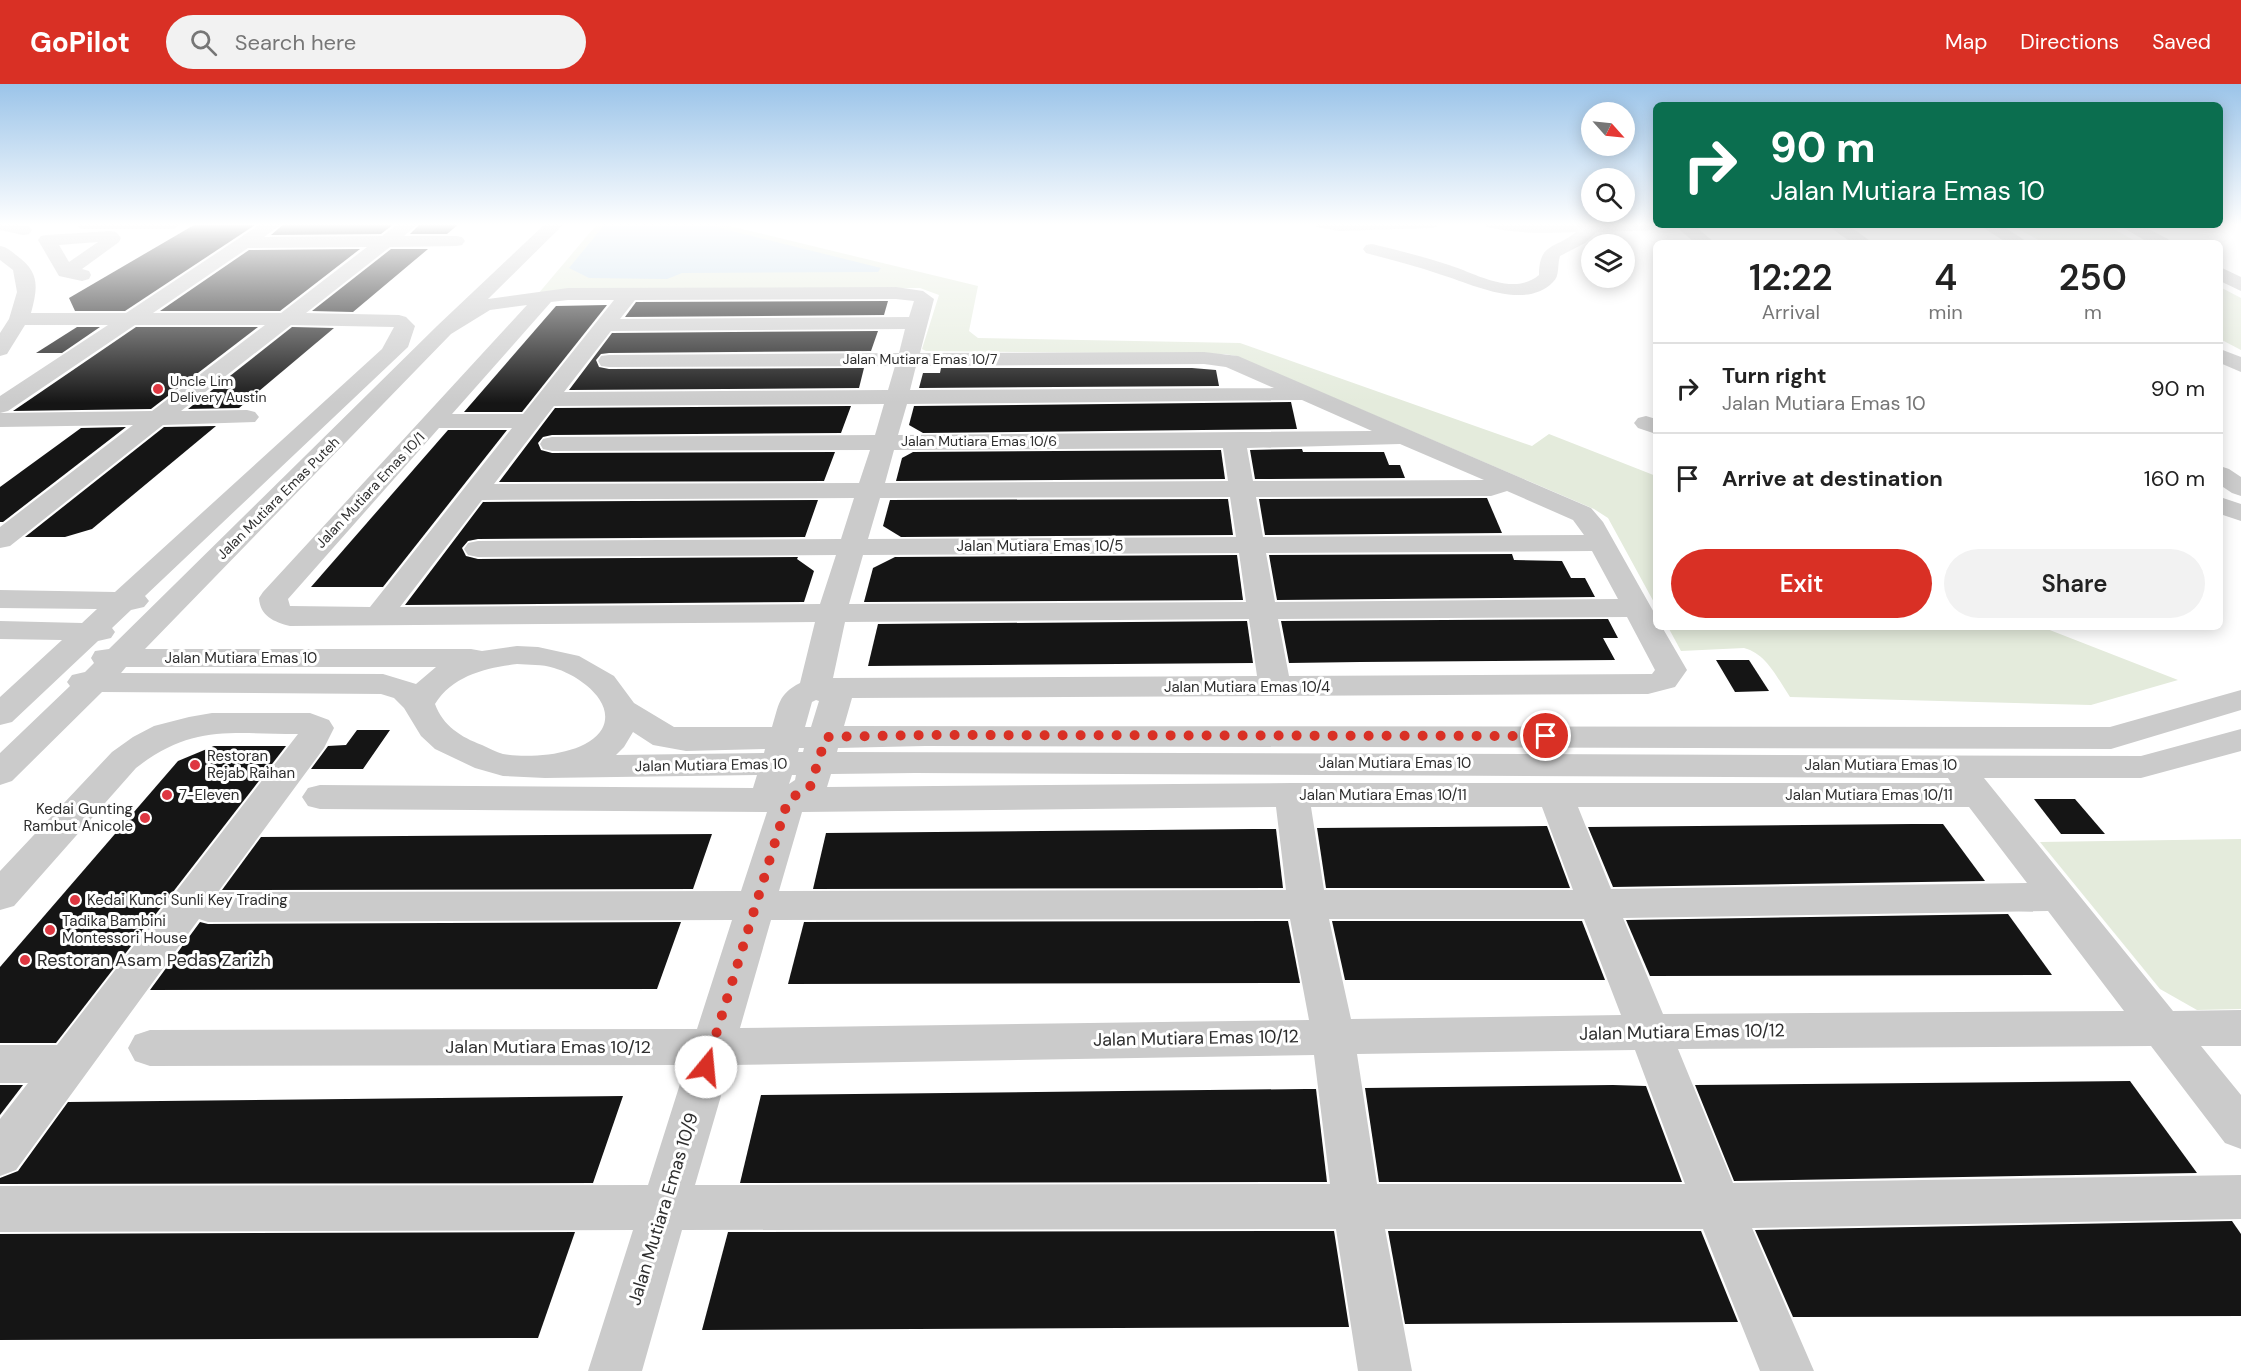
<!DOCTYPE html>
<html lang="en">
<head>
<meta charset="utf-8">
<style>
  :root { --surface:#fff; --page:#f2f2f2; --text:#222; --muted:#767676; --line:#e0e0e0; --accent:#d93025 }
  body { margin:0; font-family:"DM Sans",sans-serif; background:var(--page); color:var(--text); height:100vh; display:flex; flex-direction:column; font-size:22px; white-space:nowrap }
  * { box-sizing:border-box; margin:0 }
  p { font-size:20px; color:var(--muted) }
  .icon { flex:none; width:33px; height:33px; fill:none; stroke:currentColor; stroke-width:2; stroke-linecap:round; stroke-linejoin:round }
  .map { position:relative; flex:1; overflow:hidden }
  .panel { position:absolute; left:1653px; top:156px; width:570px; height:390px; display:flex; flex-direction:column; background:var(--surface); border-radius:9px; box-shadow:0 3px 15px #0003 }
  .panel>* { flex:none }
  .top-card { position:absolute; left:1653px; top:18px; width:570px; height:126px; border-radius:9px; box-shadow:0 3px 15px #0003; background:#0b6e4f; color:#fff; overflow:hidden }
  .needle { width:39px; rotate:117deg }
  .controls { position:absolute; left:1581px; top:18px; display:grid; gap:12px }
  .controls a { display:grid; place-items:center; width:54px; height:54px; border-radius:50%; background:var(--surface); box-shadow:0 3px 15px #0003; font-size:30px }
  .pin { position:absolute; display:grid; place-items:center; width:51px; height:51px; color:#fff; margin:-26px; border:3px solid #fff; border-radius:50%; box-shadow:0 2px 6px #0007 }
  .me { position:absolute; width:66px; margin:-33px; rotate:17deg; stroke-linejoin:round; filter:drop-shadow(0 0 4px #0008) }
  .turn { display:flex; align-items:center; gap:21px; height:126px; padding:0 18px; font-size:27px }
  .turn .icon { width:78px; height:78px; stroke-width:2.5 }
  .turn b { display:block; font-size:42px; line-height:51px }
  .eta { display:flex; justify-content:space-evenly; align-items:center; height:102px; text-align:center }
  .eta b { font-size:36px; font-weight:600; line-height:42px }
  .primary-button { display:flex; gap:12px; margin-top:auto; padding:12px 18px }
  .primary-button a { flex:1; height:69px; border-radius:36px; background:var(--accent); color:#fff; font-size:24px; font-weight:600; line-height:69px; text-align:center }
  .primary-button a+a { background:var(--page); color:var(--text) }
  ul { padding:0; list-style:none }
  li { display:flex; align-items:center; gap:18px; height:90px; padding:0 18px; border-top:2px solid var(--line) }
  li div { flex:1 }
  li b { display:block; font-size:22px }
  li em { font-style:normal }
  header { display:flex; align-items:center; gap:36px; box-sizing:border-box; height:84px; padding:0 30px; background:var(--accent); color:#fff }
  header strong { font-size:28px }
  nav { display:flex; gap:33px; margin-inline-start:auto; font-size:21px }
  .search { width:420px; height:54px; background:var(--page); display:flex; align-items:center; gap:15px; box-sizing:border-box; padding:0 21px; border-radius:33px; color:var(--muted); font-size:22px }
  .map>svg:first-child { display:block }
  .green { fill:#e4ebdc }
  .water { fill:#c9ddea }
  .building { fill:#151515 }
  .lines { fill:none; stroke-linecap:round; stroke-linejoin:round }
  .minor { fill:#cbcbcb; fill-rule:evenodd }
  .route { stroke:#d93025; stroke-width:10; stroke-dasharray:0 18 }
  .poi-dot { fill:#de3741; stroke:#fff; stroke-width:2 }
  .labels { text-anchor:middle; dominant-baseline:central; stroke-width:6; stroke-linejoin:round; paint-order:stroke }
  .far-street-label { font-size:14px; fill:#2e2e2e; stroke:#fff }
  .far-poi-label { font-size:14px; fill:#2e2e2e; stroke:#fff; text-anchor:start }
  .street-label { font-size:15px; fill:#2e2e2e; stroke:#fff }
  .poi-label { font-size:15px; fill:#2e2e2e; stroke:#fff; text-anchor:start }
  .near-poi-label { font-size:18px; fill:#2e2e2e; stroke:#fff; text-anchor:start }
  .near-street-label { font-size:18px; fill:#2e2e2e; stroke:#fff }
</style>
</head>
<body>
<header>
<strong>GoPilot</strong>
<div class="search"><svg class="icon" aria-label="search" viewBox="0 0 24 24"><circle cx="10" cy="10" r="6"/><path d="M15 15l6 6"/></svg>Search here</div>
<nav><a>Map</a><a>Directions</a><a>Saved</a></nav>
</header>
<div class="map">
<svg width="2241" height="1287" viewBox="0 0 2241 1287">
  <rect width="100%" height="100%" fill="#fff"/>
  <g class="green">
    <polygon points="598,139 717,139 978,202 969,247 978,254 1240,259 1532,362 1549,350 1656,392 1656,522 1608,434 1594,425 1236,272 1225,270 926,267 922,265 939,211 920,204 575,205 538,210"/>
    <polygon points="2011,141 2106,141 2139,159 2044,159"/>
    <polygon points="2220,203 2241,214 2241,266 2220,255"/>
    <path d="M1668 543H2042L2178 596 2091 621 1790 613C1777 594 1767 570 1744 564L1681 567Z"/>
    <polygon points="2241,755 2241,925 2197,926 2160,905 2040,758"/>
  </g>
  <polygon class="water" points="606,139 700,139 881,184 878,188 682,189 667,195 589,194 569,184"/>
  <g class="building">
    <polygon points="285,139 395,139 381,150 271,151"/>
    <polygon points="421,139 460,139 447,150 410,150"/>
    <polygon points="194,141 255,141 125,227 75,227 69,214"/>
    <polygon points="360,165 280,227 160,227 249,166"/>
    <polygon points="391,165 428,165 353,228 312,227"/>
    <polygon points="888,217 884,231 625,233 636,218"/>
    <polygon points="607,221 522,328 464,328 556,222"/>
    <polygon points="77,243 100,243 62,269 36,269"/>
    <polygon points="136,243 258,243 151,325 13,327"/>
    <polygon points="292,243 334,244 239,324 188,325"/>
    <polygon points="878,247 871,267 609,269 601,270 596,276 599,283 609,285 864,284 859,304 569,306 612,249"/>
    <polygon points="941,284 1192,284 1216,286 1219,302 919,304 923,289 940,289"/>
    <polygon points="1291,318 1297,345 923,349 909,341 914,322"/>
    <polygon points="851,322 841,349 552,351 543,353 538,359 541,366 552,369 835,368 824,397 499,398 555,324"/>
    <polygon points="216,342 92,445 65,453 25,453 164,343"/>
    <polygon points="126,343 3,438 0,438 0,403 81,344"/>
    <polygon points="448,346 507,346 383,503 311,503"/>
    <polygon points="1302,365 1303,368 1384,368 1389,381 1400,381 1405,394 1255,395 1250,366"/>
    <polygon points="1221,366 1225,395 896,397 902,374 913,368"/>
    <polygon points="1487,414 1502,449 1265,451 1259,415"/>
    <polygon points="1228,415 1233,451 901,453 883,442 890,416"/>
    <polygon points="818,416 805,453 478,455 468,457 462,464 466,472 478,475 798,473 797,475 814,487 804,518 405,521 483,418"/>
    <polygon points="1512,470 1514,476 1562,477 1571,494 1585,494 1595,513 1277,516 1269,471"/>
    <polygon points="1237,471 1243,516 864,518 873,484 895,473"/>
    <polygon points="1608,535 1618,554 1603,554 1615,576 1360,578 1289,579 1281,537"/>
    <polygon points="1247,537 1253,579 868,582 878,540"/>
    <polygon points="1716,576 1749,576 1769,607 1735,608"/>
    <polygon points="357,646 390,646 363,685 311,685 328,662 346,661"/>
    <polygon points="214,662 286,662 56,959 0,959 0,883 178,677"/>
    <polygon points="2034,715 2075,715 2105,750 2061,750"/>
    <polygon points="1912,740 1943,740 1985,797 1613,803 1588,743"/>
    <polygon points="1547,742 1570,804 1326,804 1317,744"/>
    <polygon points="1253,745 1276,745 1283,804 813,805 826,749"/>
    <polygon points="712,750 693,805 222,806 261,753"/>
    <polygon points="2008,830 2052,891 1650,892 1626,836"/>
    <polygon points="1288,837 1300,899 788,900 804,838"/>
    <polygon points="1332,837 1582,837 1605,896 1345,896"/>
    <polygon points="200,838 208,840 681,838 657,905 150,906"/>
    <polygon points="2130,997 2197,1089 1734,1097 1695,1001"/>
    <polygon points="0,1001 23,1001 0,1031"/>
    <polygon points="1613,1001 1646,1002 1682,1098 1379,1098 1365,1004"/>
    <polygon points="1306,1005 1316,1005 1327,1098 740,1099 761,1011"/>
    <polygon points="623,1012 593,1099 0,1100 0,1094 18,1087 68,1018"/>
    <polygon points="2232,1137 2241,1150 2241,1232 1793,1233 1755,1146"/>
    <polygon points="1334,1147 1349,1243 702,1246 728,1148"/>
    <polygon points="1388,1147 1701,1147 1738,1238 1405,1240"/>
    <polygon points="575,1148 538,1254 0,1256 0,1150"/>
  </g>
  <g class="lines">
    <g class="minor">
      <polygon points="0,139 29,142 32,146 29,150 23,151 0,146"/>
      <polygon points="77,139 178,139 179,140 176,144 170,145 85,145 79,144"/>
      <path d="M262 139H283L264 153 382 152 399 139H419L404 152H456L462 153 465 157 462 161 456 162 390 163 306 229 399 231 406 233 415 242 408 263 145 512 149 517 144 523 131 526 112 544 115 548 111 554 98 557 12 638 0 641V613L62 556 0 555V537L82 539 97 525 0 524V506L115 508 382 265 394 243 291 241 181 327 247 326 255 328 259 333 255 338 163 341 10 462 0 464V443L133 341 0 343V329L152 327 265 241H135L8 327 0 329V312L108 241H25L7 270 0 272V249L9 235 17 208 13 186 0 176V162C7 163 11 167 16 171 40 188 38 203 31 229H126ZM367 163 281 229H153L248 164Z"/>
      <path d="M546 139H565L488 215 568 204 896 203 923 207 934 215 920 269 1204 268 1238 272 1591 424 1603 438 1656 532V543H1662L1687 586 1675 603 1648 610 852 614 844 642 2110 643 2241 606V626L2111 665 925 662 838 664 837 668 2141 672 2241 645V667L2141 694H1984L2173 927 2241 926V962H2201L2241 1011V1065L2225 1059 2151 962 1678 965 1733 1099 2241 1091V1135L1752 1144 1814 1287H1760L1703 1145H1385L1412 1287H1358L1336 1145 682 1146 642 1287H588L633 1146 0 1148V1102L648 1101 686 981 150 982 135 977 128 964 135 951 150 946 697 945 732 836 208 838 199 835 16 1086 0 1092V1035L28 999H0V961H57L298 650C231 650 192 640 136 684L14 822 0 826V787L112 668 133 653 154 642 189 633 212 629H310L329 636 334 644 324 664 218 808 741 807 767 728 320 725 308 722 302 713 308 704 320 701 753 704 757 691 545 694 503 692 475 684 435 665 421 652 404 624 394 614 381 610 102 608 12 697 0 701V669L70 602 67 598 72 591 85 588 94 579 91 574 95 567 109 565 437 242ZM896 215 914 217 909 233 620 235 635 216ZM568 216H614L523 330H452L551 218ZM527 221 263 508 259 514C260 532 274 538 290 542L815 538 800 599C778 610 779 621 772 643H674L634 619 614 592 579 572 538 563 517 562 482 567 471 565H145L451 250 490 226ZM905 245 899 269 609 271 601 272 598 277 601 282 609 283 895 282 888 306 564 308 611 247ZM1204 280 1226 283 1274 304 910 306 916 282ZM1302 316 1372 347 898 351 907 320ZM884 320 875 351 552 353 543 355 540 360 543 365 552 367 870 366 859 399 494 400 554 322ZM439 344H512L370 523 290 522 288 515ZM1400 360 1484 396 1253 397 1247 364ZM1223 364 1228 397 885 399 894 366ZM1507 407 1573 436 1584 451 1263 453 1256 413 1491 412ZM1230 413 1236 453 868 455 880 414ZM854 414 841 455 478 457 468 459 464 465 468 471 478 473 836 471 820 520 400 523 482 416ZM1592 467 1618 515 1275 518 1266 469ZM1239 469 1246 518 849 520 863 471ZM1627 533 1655 586 1652 590 1289 592 1278 535ZM1249 535 1257 592 833 594 845 538ZM517 580C529 581 542 580 554 584 576 590 617 617 602 645 587 671 530 675 503 670 496 668 489 664 482 661 461 653 443 642 435 620 453 591 486 584 517 580ZM126 583H436L416 600 383 590 121 589ZM816 616 819 617 811 643H805L812 618ZM633 648 653 661 686 667 765 665 764 669 616 671 624 663ZM799 664H804L803 668H798ZM915 689 1948 694 1951 699H1292L827 703 831 690ZM792 691H796L795 696 789 700ZM1276 723 1286 806 779 807 802 728ZM1311 723H1542L1573 806H1324ZM1578 723H1969L2027 799 1611 805ZM2048 827 2124 927 1663 930 1623 834ZM1290 835 1309 936 740 944 771 836ZM1329 835H1584L1621 931 1351 935ZM1635 966 1685 1100H1377L1357 970ZM1314 971 1330 1100 695 1101 730 981Z"/>
      <polygon points="1314,139 1439,139 1436,143 1430,144 1339,147 1317,143"/>
      <path d="M1484 139H1656V141H1665L1662 145 1656 146 1597 148 1585 159 1560 172C1557 181 1560 192 1553 198 1525 227 1472 200 1442 191 1417 182 1391 176 1366 169L1363 165 1366 161 1372 160C1398 166 1424 173 1449 181 1475 189 1513 213 1539 191 1539 158 1556 165 1576 148 1546 149 1517 150 1487 143Z"/>
      <polygon points="1674,141 1694,141 1715,159 1695,159"/>
      <polygon points="1827,141 1848,141 1873,159 1852,159"/>
      <polygon points="1979,141 2001,141 2029,159 2007,159"/>
      <polygon points="2119,141 2141,141 2168,155 2171,159 2149,159"/>
      <path d="M110 147 116 148 121 154 119 158 82 185 89 187 91 191 89 195 82 197 59 192 38 156 41 152 47 151ZM98 158 69 178 59 161Z"/>
      <polygon points="2220,183 2241,193 2241,207 2220,197"/>
      <polygon points="2220,265 2241,273 2241,288 2220,279"/>
      <polygon points="1646,332 1656,335 1656,350 1638,344 1634,339 1638,334"/>
      <polygon points="2220,382 2229,385 2241,393 2241,412 2232,409 2220,401"/>
      <polygon points="2220,413 2241,420 2241,437 2220,430"/>
    </g>
  </g>
  <linearGradient id="sky" x2="0" y2="1"><stop stop-color="#9bc4e9"/><stop offset="0.44" stop-color="#fff"/><stop offset="1" stop-color="#fff" stop-opacity="0"/></linearGradient>
  <rect width="2241" height="319" fill="url(#sky)"/>
  <g class="lines">
    <polyline class="route" points="706,983 788,716 810,703 826,653 925,651 1546,652"/>
  </g>
  <g class="poi-dot">
    <circle cx="158" cy="305" r="6"/>
    <circle cx="195" cy="681" r="6"/>
    <circle cx="167" cy="711" r="6"/>
    <circle cx="145" cy="734" r="6"/>
    <circle cx="75" cy="816" r="6"/>
    <circle cx="50" cy="846" r="6"/>
    <circle cx="25" cy="876" r="6"/>
  </g>
  <g class="labels">
    <g class="far-street-label">
      <text x="920" y="275">Jalan Mutiara Emas 10/7</text>
      <text x="979" y="357">Jalan Mutiara Emas 10/6</text>
      <text transform="translate(370 406) rotate(-47)">Jalan Mutiara Emas 10/1</text>
      <text transform="translate(278 414) rotate(-45)">Jalan Mutiara Emas Puteh</text>
    </g>
    <g class="far-poi-label">
      <text x="170" y="297">Uncle Lim<tspan x="170" dy="16">Delivery Austin</tspan></text>
    </g>
    <g class="street-label">
      <text x="1040" y="462">Jalan Mutiara Emas 10/5</text>
      <text x="241" y="574">Jalan Mutiara Emas 10</text>
      <text x="1247" y="603">Jalan Mutiara Emas 10/4</text>
      <text x="1395" y="679">Jalan Mutiara Emas 10</text>
      <text transform="translate(711 681) rotate(-1)">Jalan Mutiara Emas 10</text>
      <text x="1881" y="681">Jalan Mutiara Emas 10</text>
      <text x="1383" y="711">Jalan Mutiara Emas 10/11</text>
      <text x="1869" y="711">Jalan Mutiara Emas 10/11</text>
    </g>
    <g class="poi-label">
      <text x="207" y="672">Restoran<tspan x="207" dy="17">Rejab Raihan</tspan></text>
      <text x="179" y="711">7-Eleven</text>
      <text x="133" y="725" text-anchor="end">Kedai Gunting<tspan x="133" dy="17">Rambut Anicole</tspan></text>
      <text x="87" y="816">Kedai Kunci Sunli Key Trading</text>
      <text x="62" y="837">Tadika Bambini<tspan x="62" dy="17">Montessori House</tspan></text>
    </g>
    <g class="near-poi-label">
      <text x="37" y="876">Restoran Asam Pedas Zarizh</text>
    </g>
    <g class="near-street-label">
      <text transform="translate(1682 948) rotate(-1)">Jalan Mutiara Emas 10/12</text>
      <text transform="translate(1196 954) rotate(-1)">Jalan Mutiara Emas 10/12</text>
      <text x="548" y="963">Jalan Mutiara Emas 10/12</text>
      <text transform="translate(663 1125) rotate(-73)">Jalan Mutiara Emas 10/9</text>
    </g>
  </g>
</svg>
<div class="controls">
<a><svg class="needle" viewBox="-14 -14 28 28"><path d="M0-13l5 13h-10z" fill="#e53935"/><path d="M0 13l5-13h-10z" fill="#767676"/></svg></a>
<a><svg class="icon" aria-label="search" viewBox="0 0 24 24"><circle cx="10" cy="10" r="6"/><path d="M15 15l6 6"/></svg></a>
<a><svg class="icon" aria-label="layers" viewBox="0 0 24 24"><path d="M12 4l9 5-9 5-9-5zM3 14l9 5 9-5"/></svg></a>
</div>
<div class="pin" style="left:1546px;top:652px;background:#d93025"><svg class="icon" aria-label="arrive" viewBox="0 0 24 24"><path d="M6 21V4h12l-3 4 3 4H6"/></svg></div>
<svg class="me" style="left:706px;top:983px" viewBox="-20 -20 40 40"><circle r="19" fill="#fff"/><path d="M0-13L10 11 0 6-10 11z" fill="#d93025"/></svg>
<div class="top-card">
<div class="turn"><svg class="icon" aria-label="right" viewBox="0 0 24 24"><path d="M7 20v-9h11M14 6l5 5-5 5"/></svg><div><b>90 m</b>Jalan Mutiara Emas 10</div></div>
</div>
<section class="panel">
<div class="eta">
<div><b>12:22</b><p>Arrival</p></div>
<div><b>4</b><p>min</p></div>
<div><b>250</b><p>m</p></div>
</div>
<ul>
<li><svg class="icon" aria-label="right" viewBox="0 0 24 24"><path d="M7 20v-9h11M14 6l5 5-5 5"/></svg><div><b>Turn right</b><p>Jalan Mutiara Emas 10</p></div><em>90 m</em></li>
<li><svg class="icon" aria-label="arrive" viewBox="0 0 24 24"><path d="M6 21V4h12l-3 4 3 4H6"/></svg><div><b>Arrive at destination</b></div><em>160 m</em></li>
</ul>
<div class="primary-button"><a>Exit</a><a>Share</a></div>
</section>
</div>
</body>
</html>
